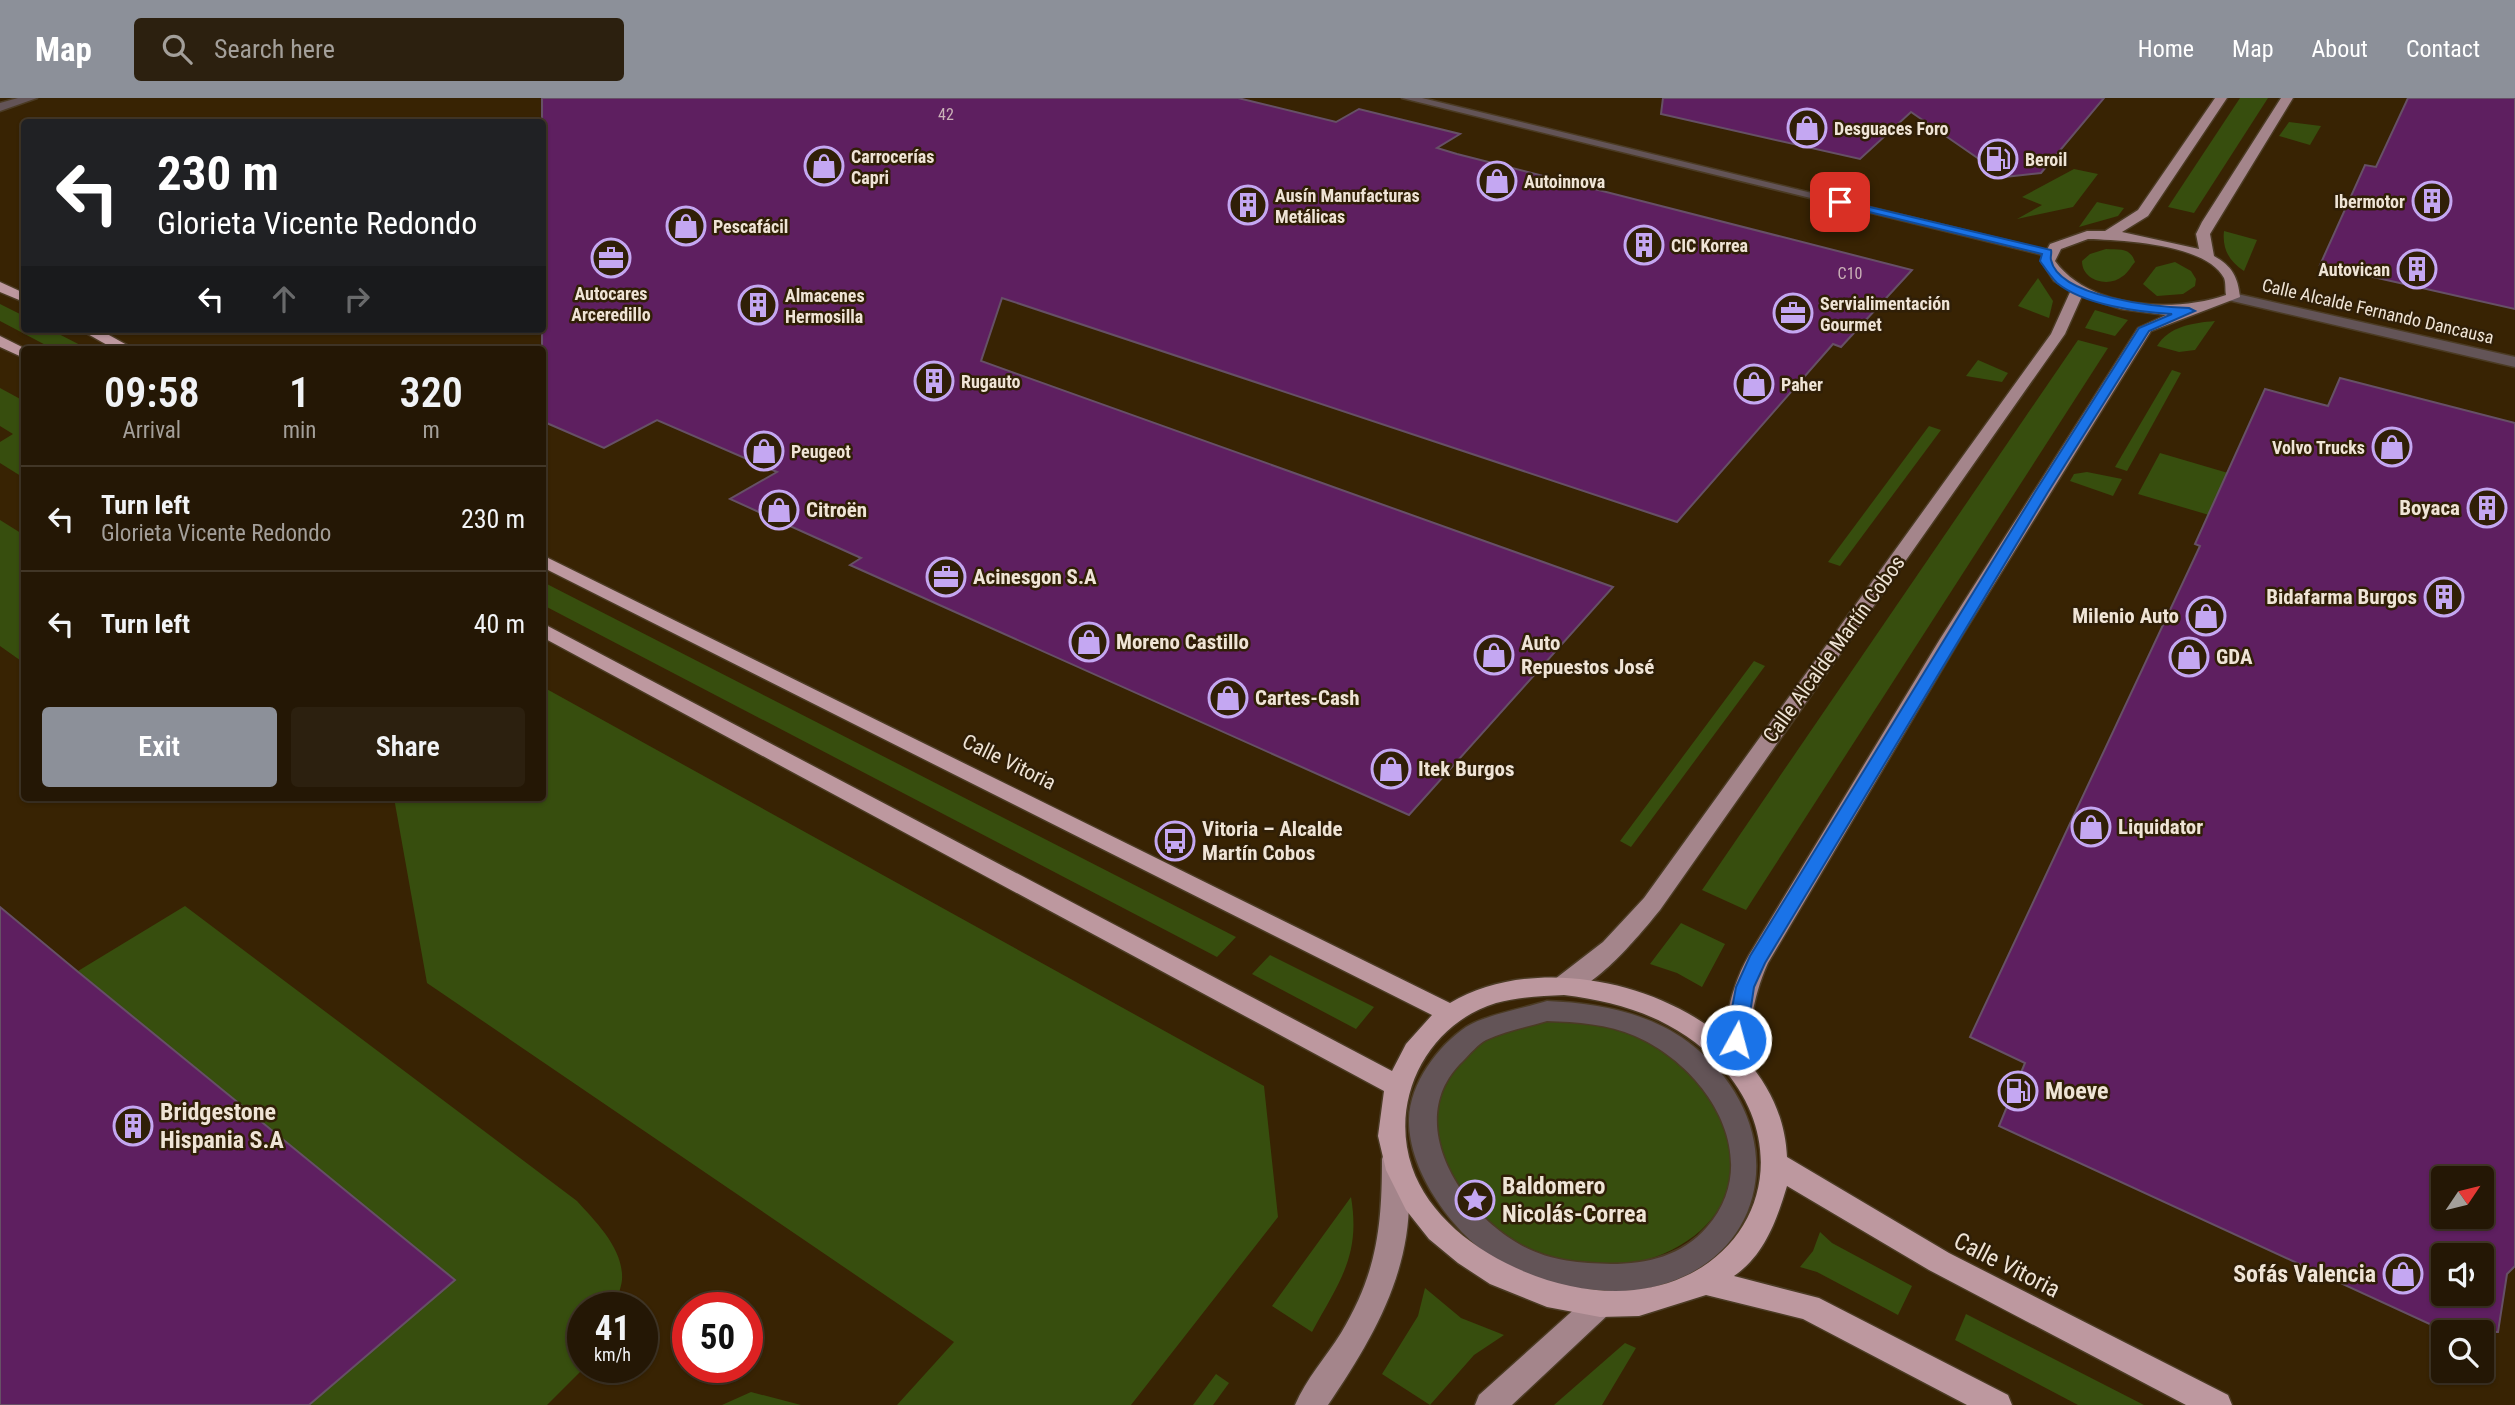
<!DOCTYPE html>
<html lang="en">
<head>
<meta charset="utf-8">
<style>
  :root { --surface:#241705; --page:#2c200f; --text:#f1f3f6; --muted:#a39f9a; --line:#413627; --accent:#8c9099 }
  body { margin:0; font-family:"Roboto Condensed",sans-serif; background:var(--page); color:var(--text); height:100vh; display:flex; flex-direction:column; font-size:26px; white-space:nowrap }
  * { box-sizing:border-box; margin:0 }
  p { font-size:23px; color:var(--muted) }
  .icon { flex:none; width:38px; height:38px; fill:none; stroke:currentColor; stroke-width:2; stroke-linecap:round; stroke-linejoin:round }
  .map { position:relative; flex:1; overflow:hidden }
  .panel { position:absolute; left:21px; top:248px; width:525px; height:455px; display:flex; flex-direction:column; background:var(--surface); border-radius:7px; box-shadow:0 2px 5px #0004,0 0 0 2px var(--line) }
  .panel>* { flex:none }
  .hud { position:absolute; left:21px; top:21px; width:525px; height:214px; border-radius:7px; box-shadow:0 2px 5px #0004,0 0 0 2px var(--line); background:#202124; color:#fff; overflow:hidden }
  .needle { width:46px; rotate:55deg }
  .buttons { position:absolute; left:2431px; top:1068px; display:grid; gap:14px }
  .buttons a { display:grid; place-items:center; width:63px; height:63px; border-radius:7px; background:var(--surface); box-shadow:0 2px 5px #0004,0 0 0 2px var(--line); font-size:35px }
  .speed { position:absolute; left:567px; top:1194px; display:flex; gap:14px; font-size:35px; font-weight:700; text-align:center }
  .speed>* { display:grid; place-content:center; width:91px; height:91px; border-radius:50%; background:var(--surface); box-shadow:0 2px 5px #0004,0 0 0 2px var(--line); line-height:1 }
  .speed small { font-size:18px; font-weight:400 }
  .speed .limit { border:10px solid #d22; background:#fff; color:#111 }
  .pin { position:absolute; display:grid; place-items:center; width:60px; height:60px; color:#fff; margin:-30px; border-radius:14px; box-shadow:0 4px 10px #0006 }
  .me { position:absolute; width:77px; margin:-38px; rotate:7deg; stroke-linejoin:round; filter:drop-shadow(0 0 5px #0008) }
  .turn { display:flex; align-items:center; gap:24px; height:147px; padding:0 21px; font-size:32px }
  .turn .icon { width:91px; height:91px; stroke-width:2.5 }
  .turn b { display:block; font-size:49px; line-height:60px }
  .lanes { display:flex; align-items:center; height:66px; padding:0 21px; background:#0003; justify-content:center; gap:35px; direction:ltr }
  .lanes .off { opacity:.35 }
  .eta { display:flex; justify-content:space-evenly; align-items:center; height:119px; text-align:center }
  .eta b { font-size:42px; font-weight:600; line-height:49px }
  .cta { display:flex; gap:14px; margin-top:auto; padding:14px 21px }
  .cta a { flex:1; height:80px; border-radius:7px; background:var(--accent); color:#fff; font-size:28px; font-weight:600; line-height:80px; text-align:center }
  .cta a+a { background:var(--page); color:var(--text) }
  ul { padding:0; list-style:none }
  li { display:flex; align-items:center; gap:21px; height:105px; padding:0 21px; border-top:2px solid var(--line) }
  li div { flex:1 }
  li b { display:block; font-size:26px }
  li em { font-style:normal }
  header { display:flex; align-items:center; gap:42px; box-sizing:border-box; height:98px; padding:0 35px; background:var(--accent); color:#fff }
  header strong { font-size:33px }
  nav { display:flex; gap:38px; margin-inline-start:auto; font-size:24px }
  .search { width:490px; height:63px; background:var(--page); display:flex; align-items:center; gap:18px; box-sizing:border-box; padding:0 24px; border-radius:7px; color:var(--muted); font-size:26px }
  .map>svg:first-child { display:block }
  .built { fill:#382303; fill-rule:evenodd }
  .green { fill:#374e0e }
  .building { fill:#5e1f60; stroke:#665066; stroke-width:2; fill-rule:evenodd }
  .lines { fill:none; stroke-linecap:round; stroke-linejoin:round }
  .minor-casing { stroke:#4b3b24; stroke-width:3 }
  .major-casing { stroke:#4b3b24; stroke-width:3 }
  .highway-casing { stroke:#4b3b24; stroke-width:3 }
  .minor { fill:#635457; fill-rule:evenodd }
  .major { fill:#a4858b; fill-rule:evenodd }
  .highway { fill:#bd989f; fill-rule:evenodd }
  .route { fill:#1a73e8; stroke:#114b97; stroke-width:2 }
  .labels { text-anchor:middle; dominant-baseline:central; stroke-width:5; stroke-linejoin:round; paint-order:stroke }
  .far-number-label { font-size:16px; fill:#cbb3b8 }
  .far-poi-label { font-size:18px; font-weight:bold; fill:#efe4d6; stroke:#301f07; text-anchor:start }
  .far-street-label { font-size:18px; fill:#efe4d6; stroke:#301f07 }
  .poi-label { font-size:21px; font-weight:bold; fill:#efe4d6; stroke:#301f07; text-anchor:start }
  .street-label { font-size:21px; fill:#efe4d6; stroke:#301f07 }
  .near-poi-label { font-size:24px; font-weight:bold; fill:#efe4d6; stroke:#301f07; text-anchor:start }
  .near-street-label { font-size:24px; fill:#efe4d6; stroke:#301f07 }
</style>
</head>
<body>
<header>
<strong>Map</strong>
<div class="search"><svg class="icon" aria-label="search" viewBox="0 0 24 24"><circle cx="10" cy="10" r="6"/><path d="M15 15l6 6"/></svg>Search here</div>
<nav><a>Home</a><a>Map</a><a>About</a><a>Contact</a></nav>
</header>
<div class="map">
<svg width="2515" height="1307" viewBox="0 0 2515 1307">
  <rect width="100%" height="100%" fill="#301f07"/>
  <path class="built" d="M0 0H2515V1307H0ZM24 24H542V231H24ZM24 252H542V700H24ZM2443 1080H2482V1118H2443ZM2443 1157H2482V1195H2443ZM583 1209H642V1269H583ZM688 1209H747V1269H688ZM2443 1234H2482V1272H2443Z"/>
  <g class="green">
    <polygon points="2240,0 2268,0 2194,115 2168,109"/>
    <polygon points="2289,24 2321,28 2310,47 2279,38"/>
    <polygon points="2074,71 2098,76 2073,109 2017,121 2042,107 2022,99"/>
    <polygon points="2097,104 2124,110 2118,118 2079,129"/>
    <path d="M2224 133 2257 142 2244 173C2229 163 2222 151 2224 133Z"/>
    <path d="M2106 151C2120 152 2130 149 2135 164 2131 168 2128 175 2123 178 2109 190 2082 183 2082 163L2090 156Z"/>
    <polygon points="2175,164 2191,173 2196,181 2195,188 2183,196 2157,198 2143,186 2156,169"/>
    <polygon points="2038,180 2053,203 2049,220 2018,208"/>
    <polygon points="0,206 24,218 24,231 49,231 90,252 55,252 0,223"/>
    <polygon points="2095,212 2128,222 2115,238 2085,230"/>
    <path d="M2215 223 2195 252 2179 254 2157 248C2169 228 2193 225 2215 223Z"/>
    <polygon points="2078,242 2108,250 1746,812 1702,792"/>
    <polygon points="1978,262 2008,275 2002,284 1966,278"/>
    <polygon points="2172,272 2181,275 2127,373 2115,369"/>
    <polygon points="0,290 24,303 24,380 0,365 0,344 13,336 0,328"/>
    <polygon points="1929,328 1941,332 1840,468 1828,464"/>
    <polygon points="2160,355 2228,375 2209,417 2138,396"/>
    <polygon points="2087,374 2122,381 2113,398 2070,383 2074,376"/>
    <polygon points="0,422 24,437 24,565 0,548"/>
    <polygon points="542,484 543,484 1236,839 1217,859 543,507"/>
    <polygon points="1754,563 1765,568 1631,749 1620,743"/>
    <polygon points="543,589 1264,988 1278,1119 1131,1307 897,1307 954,1244 427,885 394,700 542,700"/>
    <path d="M185 808 577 1103C596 1124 624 1151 622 1182 621 1190 617 1201 614 1209H583L585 1269 547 1307H309L454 1182 78 873Z"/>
    <polygon points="1681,825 1725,846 1702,889 1677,875 1650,866"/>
    <polygon points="1270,857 1374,909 1356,931 1252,876"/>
    <path d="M1554 922C1585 925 1618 926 1646 942 1736 990 1775 1107 1663 1156 1615 1177 1550 1165 1506 1138 1453 1105 1411 1028 1455 973 1486 934 1506 928 1554 922Z"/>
    <path d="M1351 1099C1361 1158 1339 1184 1312 1234L1272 1208Z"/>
    <polygon points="1820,1134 1832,1145 1912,1188 1898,1217 1817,1174 1800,1169 1813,1153"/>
    <polygon points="1425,1190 1461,1220 1504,1237 1474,1257 1430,1307 1382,1276 1418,1218"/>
    <polygon points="1966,1216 2144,1307 2078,1307 1955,1242"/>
    <polygon points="1625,1245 1636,1250 1602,1307 1554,1307"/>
    <polygon points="1216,1276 1229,1285 1213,1307 1193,1307"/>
    <polygon points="751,1294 801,1307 722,1307"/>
  </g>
  <g class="building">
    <polygon points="542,0 1238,0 1336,24 1359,11 1460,36 1437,50 1457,56 1912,172 1841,249 1833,246 1677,424 1002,200 981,263 1613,489 1409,717 850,467 861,460 730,401 777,374 657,322 604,350 542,323"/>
    <polygon points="1663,0 2104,0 2041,75 2005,79 1911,14 1860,61 1661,16"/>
    <polygon points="2408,0 2515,0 2515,211 2320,167 2365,67 2376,69"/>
    <path d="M2340 280 2515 325V1168L2507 1176 2498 1234H2447L1999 1028 2025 965 1970 939 2200 448 2195 446 2265 291 2328 308ZM2443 1080H2482V1118H2443ZM2443 1157H2482V1195H2443Z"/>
    <polygon points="0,809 77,873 455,1182 309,1307 0,1307"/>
  </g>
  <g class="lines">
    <defs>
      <g id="minor">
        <polygon points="18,0 37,0 0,13 0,5"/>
        <polygon points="1402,0 1422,0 2054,154 2047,158"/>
        <polygon points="2233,195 2515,259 2515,269 2228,202 2226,199"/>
        <path d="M1547 903C1596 905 1648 914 1688 944 1794 1022 1776 1170 1638 1192 1616 1195 1590 1191 1568 1190 1546 1182 1519 1176 1499 1164 1454 1137 1408 1074 1409 1021 1410 985 1438 948 1466 929 1485 917 1525 910 1547 903ZM1547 923C1577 924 1608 926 1635 938 1707 969 1766 1061 1707 1129 1682 1158 1647 1166 1611 1166 1579 1165 1548 1163 1519 1146 1459 1112 1402 1021 1463 963 1470 956 1478 946 1486 942 1505 933 1527 929 1547 923Z"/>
      </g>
      <g id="major">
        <path d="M2215 0H2227L2148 118 2122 134 2199 151 2196 136 2202 124 2281 0H2293L2210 136 2214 158C2232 168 2238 179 2240 199L2151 233 1960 541 1768 865C1753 898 1749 930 1747 966L1743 973 1734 976 1725 973 1721 966C1725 926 1729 892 1749 857L1940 541 2138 230 2166 217 2121 211 2082 198 2065 236 1660 812C1642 834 1586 904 1555 895L1552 888 1555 881 1603 844 1644 800 2051 236 2071 192 2054 183 2041 163 2050 146 2087 133H2105L2138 112ZM2088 141C2122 142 2206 146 2224 180 2226 185 2225 192 2226 197 2174 215 2090 211 2055 163L2061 151Z"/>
        <path d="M1395 1050 1405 1053C1411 1066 1409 1081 1409 1095 1411 1176 1372 1242 1328 1307H1295C1306 1281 1326 1259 1341 1235 1377 1175 1382 1129 1382 1061L1385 1053Z"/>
        <polygon points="1600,1193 1610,1197 1614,1206 1610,1215 1512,1307 1475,1307 1479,1297 1590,1197"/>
      </g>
      <g id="highway">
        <polygon points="0,184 24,195 24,204 0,194"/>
        <polygon points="79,231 98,231 136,252 116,252"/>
        <polygon points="0,238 28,252 24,252 24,260 0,249"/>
        <path d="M542 457 1450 905C1565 836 1781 913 1787 1059L1949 1155 2228 1297 2232 1307H2186L1929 1172 1787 1088C1777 1121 1765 1157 1734 1178L1819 1200 2008 1297 2012 1307H1967L1803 1221 1706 1197 1639 1218 1600 1219 1547 1209 1490 1186 1458 1165 1429 1141 1406 1112 1386 1072 1378 1038 1384 993 542 539V525L1392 973 1406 946 1432 917 542 469ZM1564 897C1623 904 1678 922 1720 967 1802 1056 1754 1179 1634 1192 1555 1201 1439 1149 1412 1069 1389 1002 1427 926 1496 905 1518 899 1541 898 1564 897Z"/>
      </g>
    </defs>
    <use href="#minor" class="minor-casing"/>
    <use href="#major" class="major-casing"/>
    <use href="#highway" class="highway-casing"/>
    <use href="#minor" class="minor"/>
    <use href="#major" class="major"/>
    <use href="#highway" class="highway"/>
  </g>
  <path class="route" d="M1836 101 2051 152C2052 155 2050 159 2051 162 2059 200 2159 209 2189 210L2195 213 2149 233 2048 394 1765 865 1754 889 1746 942 1736 949 1726 942 1736 889 1750 858 2035 394 2139 230 2172 216C2138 214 2084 207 2057 185 2051 179 2045 170 2040 163L2042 156 1836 106Z"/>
  <defs>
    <symbol id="shop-ring" viewBox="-11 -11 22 22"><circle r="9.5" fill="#301f07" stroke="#c4a7f2" stroke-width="1.5"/><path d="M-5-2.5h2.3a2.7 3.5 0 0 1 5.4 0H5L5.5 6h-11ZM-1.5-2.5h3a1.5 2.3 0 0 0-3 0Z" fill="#c4a7f2"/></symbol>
    <symbol id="fuel-ring" viewBox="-11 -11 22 22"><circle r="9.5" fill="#301f07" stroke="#c4a7f2" stroke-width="1.5"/><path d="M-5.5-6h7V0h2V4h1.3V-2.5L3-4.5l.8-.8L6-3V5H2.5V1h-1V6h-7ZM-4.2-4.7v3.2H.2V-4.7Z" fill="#c4a7f2"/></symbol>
    <symbol id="building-ring" viewBox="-11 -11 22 22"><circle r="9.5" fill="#301f07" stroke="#c4a7f2" stroke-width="1.5"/><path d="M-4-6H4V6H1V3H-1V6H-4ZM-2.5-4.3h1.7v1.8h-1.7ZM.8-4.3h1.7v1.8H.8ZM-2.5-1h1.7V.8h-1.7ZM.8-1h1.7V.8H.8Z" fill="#c4a7f2"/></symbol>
    <symbol id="office-ring" viewBox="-11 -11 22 22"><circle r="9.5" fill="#301f07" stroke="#c4a7f2" stroke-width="1.5"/><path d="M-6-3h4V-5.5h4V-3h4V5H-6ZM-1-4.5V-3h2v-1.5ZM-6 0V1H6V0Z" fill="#c4a7f2"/></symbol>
    <symbol id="bus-ring" viewBox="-11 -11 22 22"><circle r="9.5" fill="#301f07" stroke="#c4a7f2" stroke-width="1.5"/><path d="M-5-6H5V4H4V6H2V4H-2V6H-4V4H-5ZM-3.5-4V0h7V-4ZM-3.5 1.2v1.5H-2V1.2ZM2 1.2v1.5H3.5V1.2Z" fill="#c4a7f2"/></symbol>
    <symbol id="sight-ring" viewBox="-11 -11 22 22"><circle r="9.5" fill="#301f07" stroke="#c4a7f2" stroke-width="1.5"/><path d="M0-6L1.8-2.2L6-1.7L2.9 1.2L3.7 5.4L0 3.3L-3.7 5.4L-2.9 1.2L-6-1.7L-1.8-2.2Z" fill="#c4a7f2"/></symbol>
  </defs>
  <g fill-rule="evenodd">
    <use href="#shop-ring" x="1785" y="8" width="44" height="44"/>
    <use href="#fuel-ring" x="1976" y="39" width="44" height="44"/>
    <use href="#shop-ring" x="802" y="46" width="44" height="44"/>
    <use href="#shop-ring" x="1475" y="61" width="44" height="44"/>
    <use href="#building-ring" x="2410" y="81" width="44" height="44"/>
    <use href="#building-ring" x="1226" y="85" width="44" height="44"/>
    <use href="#shop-ring" x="664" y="106" width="44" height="44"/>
    <use href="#building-ring" x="1622" y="125" width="44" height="44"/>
    <use href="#office-ring" x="589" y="138" width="44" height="44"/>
    <use href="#building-ring" x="2395" y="149" width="44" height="44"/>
    <use href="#building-ring" x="736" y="185" width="44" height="44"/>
    <use href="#office-ring" x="1771" y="193" width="44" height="44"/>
    <use href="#building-ring" x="912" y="261" width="44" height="44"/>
    <use href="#shop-ring" x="1732" y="264" width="44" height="44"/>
    <use href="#shop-ring" x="2370" y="327" width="44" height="44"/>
    <use href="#shop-ring" x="742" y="331" width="44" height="44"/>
    <use href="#building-ring" x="2465" y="388" width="44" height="44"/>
    <use href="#shop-ring" x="757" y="390" width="44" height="44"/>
    <use href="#office-ring" x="924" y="457" width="44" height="44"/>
    <use href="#building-ring" x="2422" y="477" width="44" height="44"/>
    <use href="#shop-ring" x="2184" y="496" width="44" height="44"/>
    <use href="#shop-ring" x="1067" y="522" width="44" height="44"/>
    <use href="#shop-ring" x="1472" y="535" width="44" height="44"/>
    <use href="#shop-ring" x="2167" y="537" width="44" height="44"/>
    <use href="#shop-ring" x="1206" y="578" width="44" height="44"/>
    <use href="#shop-ring" x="1369" y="649" width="44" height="44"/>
    <use href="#shop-ring" x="2069" y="707" width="44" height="44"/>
    <use href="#bus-ring" x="1153" y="721" width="44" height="44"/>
    <use href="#fuel-ring" x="1996" y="971" width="44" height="44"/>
    <use href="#building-ring" x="111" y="1006" width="44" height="44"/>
    <use href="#sight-ring" x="1453" y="1080" width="44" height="44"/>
    <use href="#shop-ring" x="2381" y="1154" width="44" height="44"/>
  </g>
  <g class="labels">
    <g class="far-number-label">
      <text x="946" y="16">42</text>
      <text x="1850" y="175">C10</text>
    </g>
    <g class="far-poi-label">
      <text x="1834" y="30">Desguaces Foro</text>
      <text x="851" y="58">Carrocerías<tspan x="851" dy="21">Capri</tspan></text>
      <text x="2025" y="61">Beroil</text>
      <text x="1524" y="83">Autoinnova</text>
      <text x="1275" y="97">Ausín Manufacturas<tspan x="1275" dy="21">Metálicas</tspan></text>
      <text x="2405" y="103" text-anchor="end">Ibermotor</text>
      <text x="713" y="128">Pescafácil</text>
      <text x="1671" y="147">CIC Korrea</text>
      <text x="2390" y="171" text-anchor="end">Autovican</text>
      <text x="611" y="195" text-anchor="middle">Autocares<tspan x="611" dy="21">Arceredillo</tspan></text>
      <text x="785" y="197">Almacenes<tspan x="785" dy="21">Hermosilla</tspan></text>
      <text x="1820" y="205">Servialimentación<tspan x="1820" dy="21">Gourmet</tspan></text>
      <text x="961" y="283">Rugauto</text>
      <text x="1781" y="286">Paher</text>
      <text x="2365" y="349" text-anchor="end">Volvo Trucks</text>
      <text x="791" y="353">Peugeot</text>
    </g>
    <g class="far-street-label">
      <text transform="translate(2378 213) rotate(13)">Calle Alcalde Fernando Dancausa</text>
    </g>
    <g class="poi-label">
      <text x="2460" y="410" text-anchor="end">Boyaca</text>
      <text x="806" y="412">Citroën</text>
      <text x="973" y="479">Acinesgon S.A</text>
      <text x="2417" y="499" text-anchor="end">Bidafarma Burgos</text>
      <text x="2179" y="518" text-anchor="end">Milenio Auto</text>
      <text x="1116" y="544">Moreno Castillo</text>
      <text x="1521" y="545">Auto<tspan x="1521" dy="24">Repuestos José</tspan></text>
      <text x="2216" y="559">GDA</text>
      <text x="1255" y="600">Cartes-Cash</text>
      <text x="1418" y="671">Itek Burgos</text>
      <text x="2118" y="729">Liquidator</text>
      <text x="1202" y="731">Vitoria – Alcalde<tspan x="1202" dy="24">Martín Cobos</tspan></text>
    </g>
    <g class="street-label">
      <text transform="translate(1834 551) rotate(-54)">Calle Alcalde Martín Cobos</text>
      <text transform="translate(1009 664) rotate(26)">Calle Vitoria</text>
    </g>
    <g class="near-poi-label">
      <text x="2045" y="993">Moeve</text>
      <text x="160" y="1014">Bridgestone<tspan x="160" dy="28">Hispania S.A</tspan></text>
      <text x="1502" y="1088">Baldomero<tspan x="1502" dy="28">Nicolás-Correa</tspan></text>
      <text x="2376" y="1176" text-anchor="end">Sofás Valencia</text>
    </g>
    <g class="near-street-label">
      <text transform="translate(2007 1167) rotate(27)">Calle Vitoria</text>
    </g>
  </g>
</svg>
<div class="buttons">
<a><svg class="needle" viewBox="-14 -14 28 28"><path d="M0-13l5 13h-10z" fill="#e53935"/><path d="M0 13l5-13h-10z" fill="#a39f9a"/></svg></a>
<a><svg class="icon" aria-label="sound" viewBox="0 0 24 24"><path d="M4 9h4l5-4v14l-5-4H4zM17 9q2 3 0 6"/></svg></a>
<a><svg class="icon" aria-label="search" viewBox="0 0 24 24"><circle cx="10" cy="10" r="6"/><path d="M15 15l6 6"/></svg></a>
</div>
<div class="speed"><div>41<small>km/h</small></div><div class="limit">50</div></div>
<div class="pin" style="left:1840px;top:104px;background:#d93025"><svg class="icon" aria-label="arrive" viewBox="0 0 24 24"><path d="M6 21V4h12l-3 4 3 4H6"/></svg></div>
<svg class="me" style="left:1736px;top:942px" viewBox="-20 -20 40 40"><circle r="17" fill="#1a73e8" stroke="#fff" stroke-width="3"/><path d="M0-11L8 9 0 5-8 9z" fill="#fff"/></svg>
<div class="hud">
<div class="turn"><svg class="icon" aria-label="left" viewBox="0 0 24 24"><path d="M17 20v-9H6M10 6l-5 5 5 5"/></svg><div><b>230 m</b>Glorieta Vicente Redondo</div></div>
<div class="lanes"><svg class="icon" aria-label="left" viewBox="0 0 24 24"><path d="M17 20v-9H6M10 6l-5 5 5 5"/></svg><svg class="icon off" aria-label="ahead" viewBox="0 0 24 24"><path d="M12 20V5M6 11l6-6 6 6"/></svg><svg class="icon off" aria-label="right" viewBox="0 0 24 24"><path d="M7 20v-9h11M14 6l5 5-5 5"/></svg></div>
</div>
<section class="panel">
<div class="eta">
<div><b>09:58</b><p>Arrival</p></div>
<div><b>1</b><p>min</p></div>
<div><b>320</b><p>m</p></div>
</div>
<ul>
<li><svg class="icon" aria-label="left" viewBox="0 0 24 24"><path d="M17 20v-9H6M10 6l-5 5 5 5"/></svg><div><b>Turn left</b><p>Glorieta Vicente Redondo</p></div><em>230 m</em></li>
<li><svg class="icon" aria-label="left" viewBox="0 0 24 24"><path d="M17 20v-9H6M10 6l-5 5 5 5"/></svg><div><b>Turn left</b></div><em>40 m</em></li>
</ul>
<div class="cta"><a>Exit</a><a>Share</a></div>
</section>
</div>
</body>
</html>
